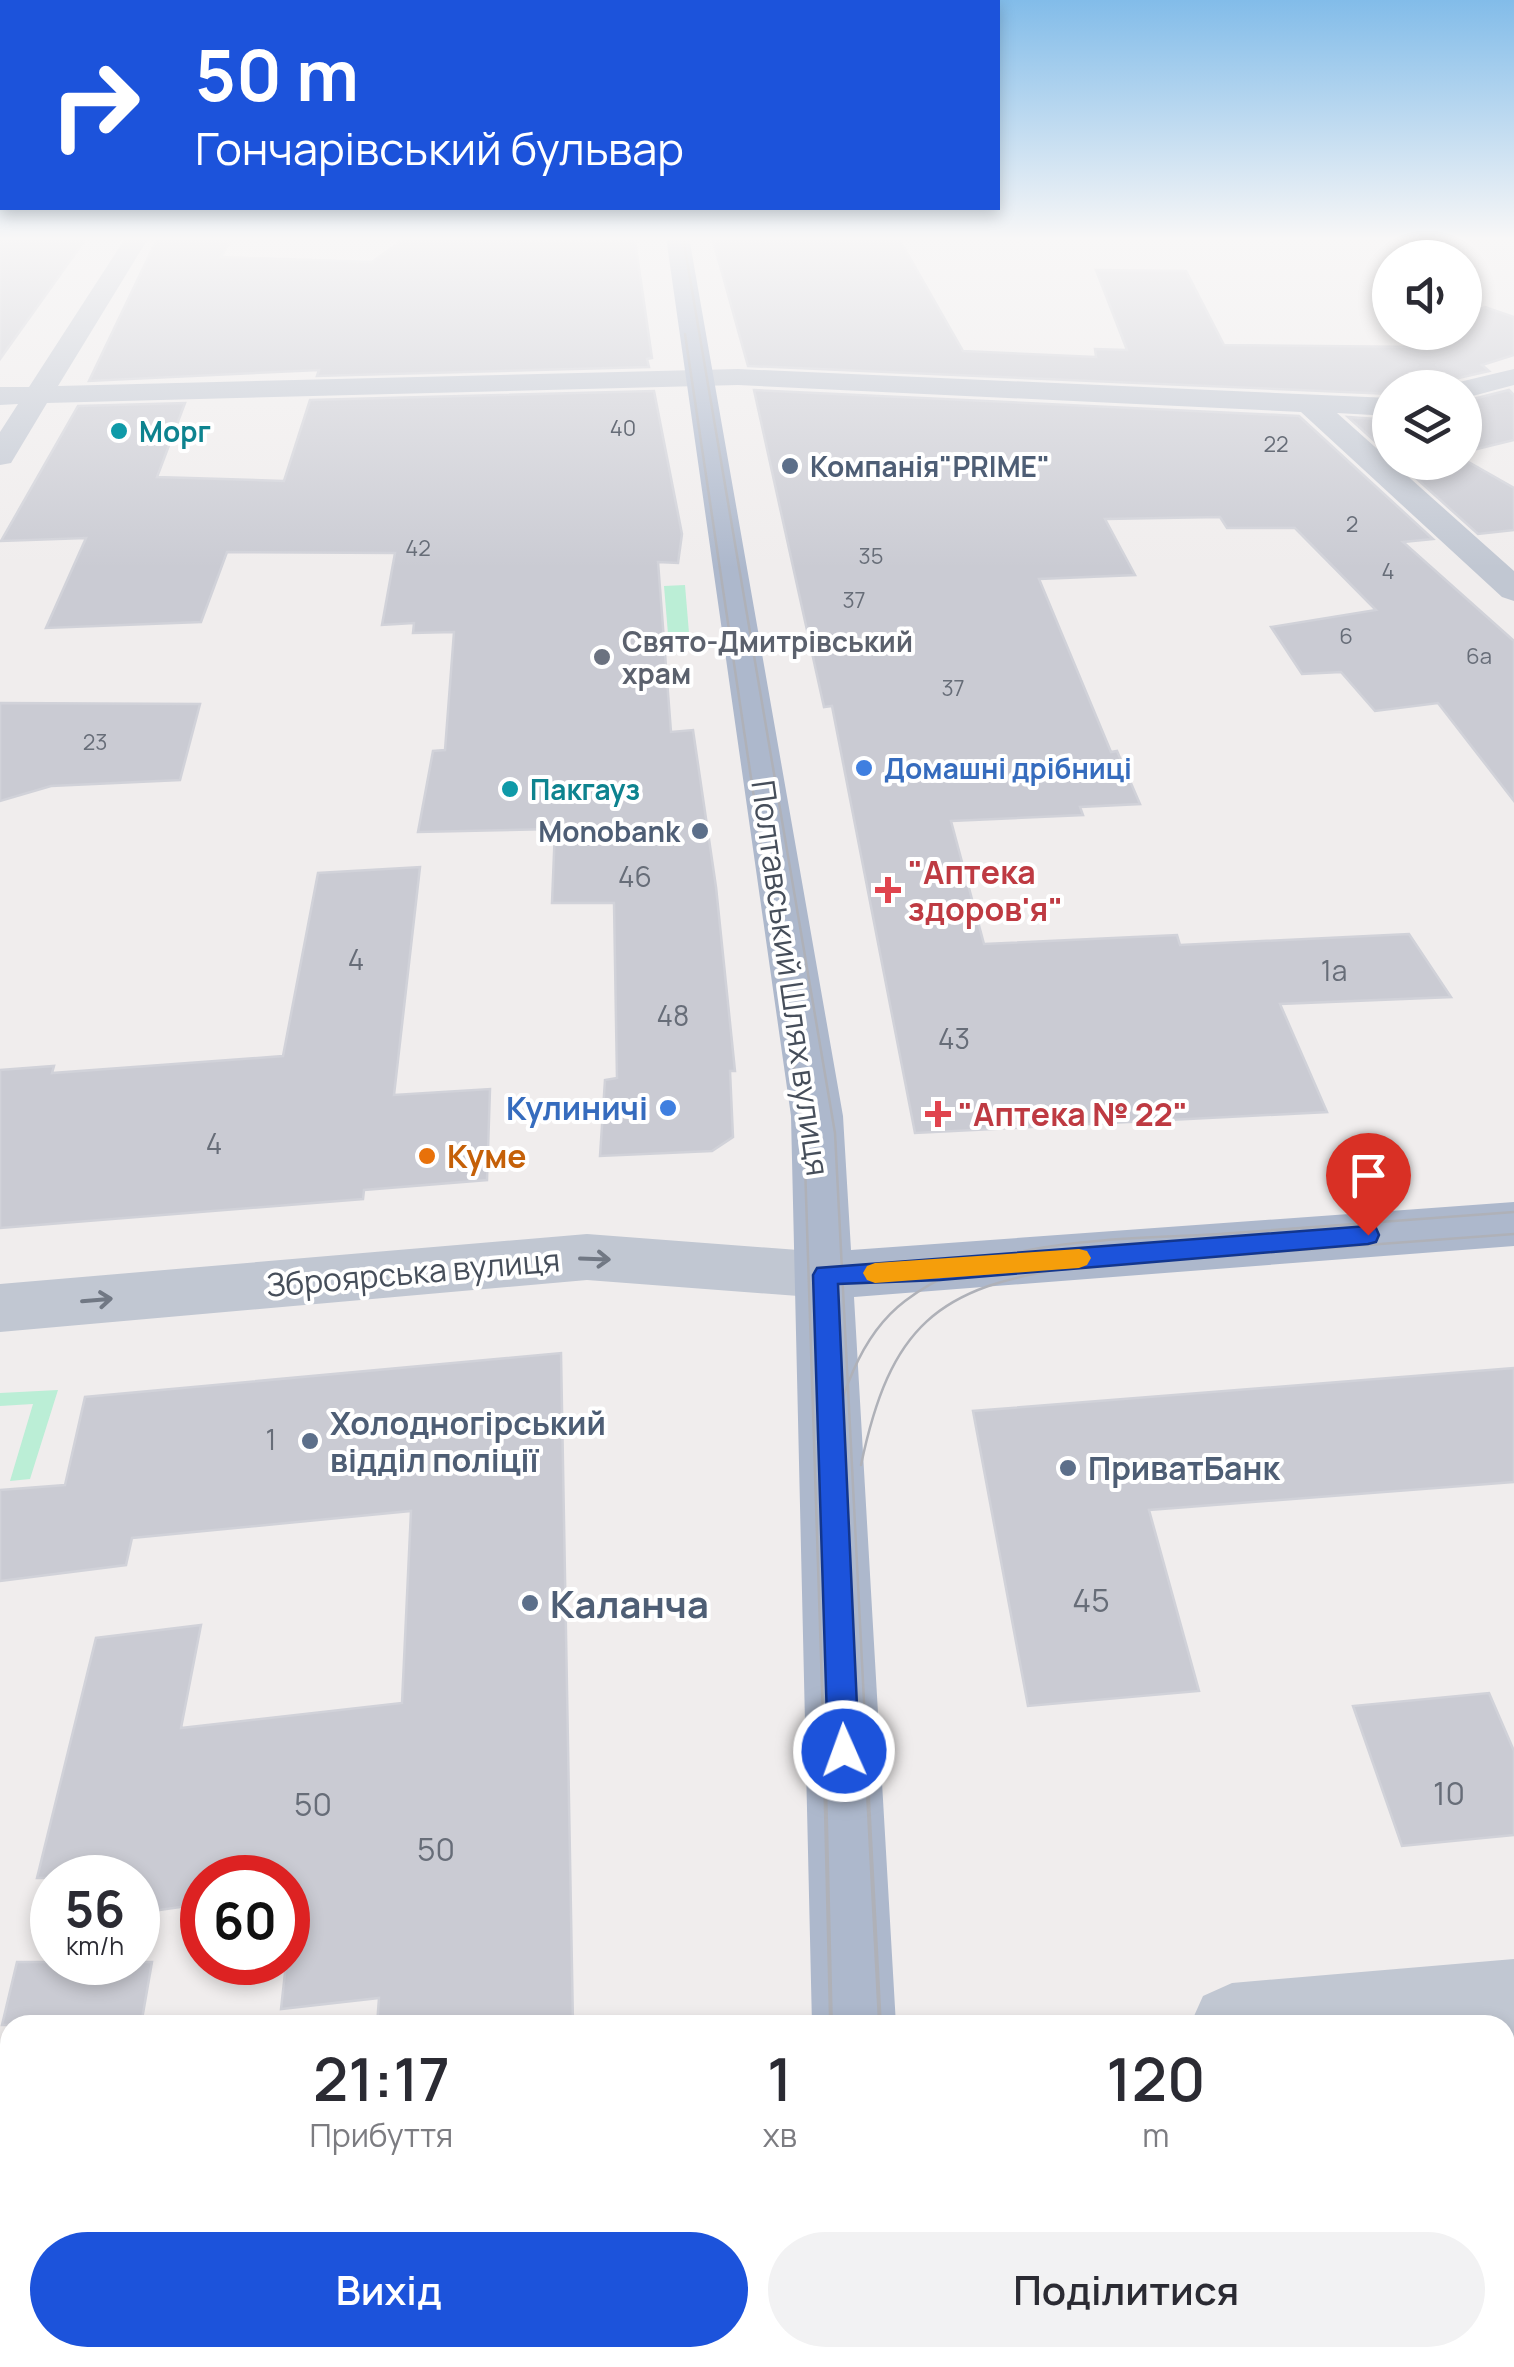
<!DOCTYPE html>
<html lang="uk">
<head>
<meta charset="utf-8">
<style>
  :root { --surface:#fff; --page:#f2f2f3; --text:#2b2b33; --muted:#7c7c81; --accent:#1c53db }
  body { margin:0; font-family:Manrope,sans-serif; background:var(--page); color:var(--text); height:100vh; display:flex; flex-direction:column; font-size:38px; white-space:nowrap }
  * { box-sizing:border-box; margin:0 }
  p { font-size:32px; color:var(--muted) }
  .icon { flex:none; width:55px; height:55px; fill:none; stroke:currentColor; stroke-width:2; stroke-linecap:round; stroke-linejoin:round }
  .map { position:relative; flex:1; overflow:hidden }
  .sheet { position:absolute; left:0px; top:2015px; width:1515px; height:352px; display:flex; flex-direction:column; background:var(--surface); border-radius:30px 30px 0 0; box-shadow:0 5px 15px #0003 }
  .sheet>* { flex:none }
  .banner { position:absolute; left:0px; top:0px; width:1000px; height:210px; box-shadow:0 5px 15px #0003; background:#1c53db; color:#fff; overflow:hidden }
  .fabs { position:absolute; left:1372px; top:240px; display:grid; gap:20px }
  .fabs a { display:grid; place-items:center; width:110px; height:110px; border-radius:50%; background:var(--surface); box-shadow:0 5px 15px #0003; font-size:50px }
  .speed { position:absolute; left:30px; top:1855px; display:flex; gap:20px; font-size:50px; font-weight:700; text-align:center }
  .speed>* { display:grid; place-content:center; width:130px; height:130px; border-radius:50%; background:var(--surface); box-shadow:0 5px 15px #0003; line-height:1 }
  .speed small { font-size:25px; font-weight:400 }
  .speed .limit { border:15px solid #d22; background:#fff; color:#111 }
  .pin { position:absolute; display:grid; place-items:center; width:85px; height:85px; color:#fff; margin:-102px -42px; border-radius:50% 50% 50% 0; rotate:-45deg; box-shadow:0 0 10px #0007 }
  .pin .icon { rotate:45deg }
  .me { position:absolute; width:110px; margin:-55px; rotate:358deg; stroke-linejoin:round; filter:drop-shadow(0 0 8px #0008) }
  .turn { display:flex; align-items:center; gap:35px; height:210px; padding:0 30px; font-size:45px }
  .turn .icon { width:130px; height:130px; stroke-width:2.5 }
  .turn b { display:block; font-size:70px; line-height:85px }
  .eta { display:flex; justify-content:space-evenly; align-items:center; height:170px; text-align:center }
  .eta b { font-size:60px; font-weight:600; line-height:70px }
  .action { display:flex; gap:20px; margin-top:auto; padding:20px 30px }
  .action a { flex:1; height:115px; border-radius:60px; background:var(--accent); color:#fff; font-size:40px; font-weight:600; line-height:115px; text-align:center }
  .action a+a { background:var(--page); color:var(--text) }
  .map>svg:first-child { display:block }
  .green { fill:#bbeed6 }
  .building { fill:#cacbd3; stroke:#d1d2d9; stroke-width:2.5 }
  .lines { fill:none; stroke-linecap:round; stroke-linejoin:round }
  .minor { fill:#c1c7d2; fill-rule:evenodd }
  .major { fill:#adb8cc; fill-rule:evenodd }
  .tram-far1 { stroke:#afb1b8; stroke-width:2.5 }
  .tram { stroke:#afb1b8; stroke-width:4 }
  .oneway { stroke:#717884 }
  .route { fill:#1c53db; stroke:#12368e; stroke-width:2.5 }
  .slow { fill:#f59e0b }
  .culture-dot { fill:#0f9aa8; stroke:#fff; stroke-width:4 }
  .service-dot { fill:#5c6f8a; stroke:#fff; stroke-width:4 }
  .worship-dot { fill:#6b7280; stroke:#fff; stroke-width:4 }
  .shop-dot { fill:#3f7fe0; stroke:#fff; stroke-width:4 }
  .health-dot { fill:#e0444e; stroke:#fff; stroke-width:4 }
  .food-dot { fill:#e8710a; stroke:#fff; stroke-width:4 }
  .labels { text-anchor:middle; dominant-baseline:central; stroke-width:8; stroke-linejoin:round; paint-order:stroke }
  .far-number-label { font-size:22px; fill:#676d78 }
  .far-culture-label { font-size:28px; font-weight:bold; fill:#0d838f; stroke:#fff; text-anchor:start }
  .far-service-label { font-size:28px; font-weight:bold; fill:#4e5e75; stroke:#fff; text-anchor:start }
  .far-worship-label { font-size:28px; font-weight:bold; fill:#5b616d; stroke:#fff; text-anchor:start }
  .far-shop-label { font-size:28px; font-weight:bold; fill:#366cbe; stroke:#fff; text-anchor:start }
  .number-label { font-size:28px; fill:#676d78 }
  .health-label { font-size:32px; font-weight:bold; fill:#be3a42; stroke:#fff; text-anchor:start }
  .street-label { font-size:32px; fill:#464e5a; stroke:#fff }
  .shop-label { font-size:32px; font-weight:bold; fill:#366cbe; stroke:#fff; text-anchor:end }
  .food-label { font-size:32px; font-weight:bold; fill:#c56008; stroke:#fff; text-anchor:start }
  .service-label { font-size:32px; font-weight:bold; fill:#4e5e75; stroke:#fff; text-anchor:start }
  .near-number-label { font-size:32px; fill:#676d78 }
  .near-service-label { font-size:38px; font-weight:bold; fill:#4e5e75; stroke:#fff; text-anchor:start }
</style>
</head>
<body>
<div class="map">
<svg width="1514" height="2367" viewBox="0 0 1514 2367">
  <rect width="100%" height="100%" fill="#f0eded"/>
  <g class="green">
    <polygon points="685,585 689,633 668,634 664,586"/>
    <polygon points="58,1390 30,1479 10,1481 33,1404 0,1406 0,1393"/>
    <polygon points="10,2230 10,2358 603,2358 603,2367 0,2367 0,2231"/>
  </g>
  <g class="building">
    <polygon points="0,237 87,237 0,359"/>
    <polygon points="158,237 233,237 221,257 372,262 407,237 527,237 525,241 635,240 652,358 647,359 649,367 317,376 319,370 89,381"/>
    <polygon points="712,237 898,237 963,351 1096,357 1095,349 1127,350 1096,270 1186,271 1224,345 1424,347 1412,332 1465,332 1465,314 1485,307 1514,317 1514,355 1482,365 1489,371 1454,379 1448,388 1390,388 1390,394 748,366"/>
    <polygon points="754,390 1299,416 1433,539 1403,542 1514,641 1514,801 1438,703 1375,711 1341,672 1302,674 1271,627 1376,610 1295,528 1227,528 1220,517 1105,519 1135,575 1039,579 1111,752 1117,751 1140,804 1080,807 1083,815 951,821 984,944 1177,935 1180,945 1409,934 1451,997 1280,1004 1327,1112 915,1133 832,706 824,707"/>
    <polygon points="1509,390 1514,395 1514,440 1465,452 1465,401"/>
    <polygon points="654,391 682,534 678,563 658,562 671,732 693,730 716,887 735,1071 730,1071 733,1137 712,1151 600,1156 605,1080 617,1078 614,903 552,903 555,829 418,832 433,751 445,750 454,632 413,633 414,623 382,625 395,553 227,552 201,622 46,628 86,538 1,541 78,406 185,403 157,477 284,481 310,400"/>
    <polygon points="1348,417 1390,420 1390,455"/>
    <polygon points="1465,460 1514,488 1514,530 1478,534 1398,462"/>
    <polygon points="0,703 200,704 180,780 51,786 0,801"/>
    <polygon points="420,867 394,1095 490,1089 487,1180 364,1190 363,1199 0,1228 0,1070 54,1066 52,1073 283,1056 318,873"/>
    <polygon points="561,1353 573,2025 377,2025 379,1998 281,2009 294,1891 288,1892 288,1878 202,1878 202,1904 138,1913 138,1878 37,1878 96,1638 201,1625 181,1728 402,1703 411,1511 132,1538 126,1565 0,1581 0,1490 65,1485 85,1397"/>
    <polygon points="1514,1368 1514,1482 1149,1510 1199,1691 1028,1706 973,1411"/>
    <polygon points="1489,1693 1514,1751 1514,1835 1402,1846 1353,1706"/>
    <polygon points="17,1962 152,1962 141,2025 2,2025"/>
  </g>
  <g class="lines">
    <g class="minor">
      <polygon points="126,237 149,237 58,386 738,369 1390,398 1390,416 1337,413 1514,571 1514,601 1502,597 1301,412 738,385 47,403 11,463 0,465 0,432 18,404 0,405 0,387 29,387"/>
      <polygon points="1514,369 1514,385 1465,398 1465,388 1452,388 1455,383"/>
      <polygon points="587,1234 825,1252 846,1258 854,1275 846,1292 825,1298 587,1280 0,1332 0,1284"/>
      <polygon points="1514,1959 1514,2041 1505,2042 1505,2025 1190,2025 1203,1996 1232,1983"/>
    </g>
    <g class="major">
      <polygon points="666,237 689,237 843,1116 851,1250 1514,1202 1514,1246 854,1297 896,2025 812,2025 791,1116"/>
      <polygon points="846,2358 940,2358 941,2367 847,2367"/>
    </g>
    <g class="tram-far1">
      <polyline points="683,237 835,1133 868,1780"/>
      <polyline points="685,334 804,1134 825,1780"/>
      <path d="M825 1460C840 1403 856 1338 905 1301 994 1233 1128 1241 1234 1233 1328 1226 1421 1219 1514 1212"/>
      <path d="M861 1465C890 1327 936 1286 1075 1267L1514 1234"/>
    </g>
    <g class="tram">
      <polyline points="825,1777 831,2025"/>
      <polyline points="867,1777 880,2025"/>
      <polyline points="867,2358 868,2367"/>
      <polyline points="923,2358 924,2367"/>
    </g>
  </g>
  <defs><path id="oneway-shaft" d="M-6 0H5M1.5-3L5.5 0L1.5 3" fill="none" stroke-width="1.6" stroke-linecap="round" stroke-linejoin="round" transform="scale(2.5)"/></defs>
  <g class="oneway">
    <use href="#oneway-shaft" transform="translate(595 1259) rotate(2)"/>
    <use href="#oneway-shaft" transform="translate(97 1300) rotate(-5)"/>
  </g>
  <linearGradient id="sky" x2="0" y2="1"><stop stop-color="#82bce9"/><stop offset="0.42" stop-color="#f8f7f7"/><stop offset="1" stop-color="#f8f7f7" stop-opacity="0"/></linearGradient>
  <rect width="1514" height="568" fill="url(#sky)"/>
  <polygon class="route" points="1368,1226 1376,1228 1379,1235 1376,1242 1368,1244 940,1280 838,1284 859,1751 855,1762 844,1767 833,1762 828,1751 813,1275 817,1268"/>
  <polygon class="slow" points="1079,1249 1087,1251 1091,1258 1087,1265 1079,1268 875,1283 867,1280 863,1273 867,1266 875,1263"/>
  <g class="culture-dot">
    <circle cx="119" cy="431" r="10"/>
    <circle cx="510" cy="789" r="10"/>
  </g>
  <g class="service-dot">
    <circle cx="790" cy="466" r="10"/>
    <circle cx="700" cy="831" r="10"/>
    <circle cx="310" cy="1441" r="10"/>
    <circle cx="1068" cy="1468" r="10"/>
    <circle cx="530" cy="1603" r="10"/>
  </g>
  <circle class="worship-dot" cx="602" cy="657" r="10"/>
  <g class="shop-dot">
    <circle cx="864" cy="768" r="10"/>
    <circle cx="668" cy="1108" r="10"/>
  </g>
  <g class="health-dot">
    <path d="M883 875h10v10h10v10h-10v10h-10v-10h-10v-10h10z"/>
    <path d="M933 1099h10v10h10v10h-10v10h-10v-10h-10v-10h10z"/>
  </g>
  <circle class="food-dot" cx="427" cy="1156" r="10"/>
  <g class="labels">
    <g class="far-number-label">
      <text x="623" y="428">40</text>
      <text x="1276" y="444">22</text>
      <text x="1352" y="524">2</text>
      <text x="418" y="548">42</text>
      <text x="871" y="556">35</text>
      <text x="1388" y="571">4</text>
      <text x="854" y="600">37</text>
      <text x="1346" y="636">6</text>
      <text x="1479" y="656">6а</text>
      <text x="953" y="688">37</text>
      <text x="95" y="742">23</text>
    </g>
    <g class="far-culture-label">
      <text x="139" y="431">Морг</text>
      <text x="530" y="789">Пакгауз</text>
    </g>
    <g class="far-service-label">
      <text x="810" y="466">Компанія"PRIME"</text>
      <text x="680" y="831" text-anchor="end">Monobank</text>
    </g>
    <g class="far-worship-label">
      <text x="622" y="641">Свято-Дмитрівський<tspan x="622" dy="32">храм</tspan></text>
    </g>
    <g class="far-shop-label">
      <text x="884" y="768">Домашні дрібниці</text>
    </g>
    <g class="number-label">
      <text x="635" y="876">46</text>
      <text x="356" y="959">4</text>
      <text x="1334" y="970">1а</text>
      <text x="673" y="1015">48</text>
      <text x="954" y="1038">43</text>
      <text x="214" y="1143">4</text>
      <text x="271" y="1439">1</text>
    </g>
    <g class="health-label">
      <text x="908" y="872">"Аптека<tspan x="908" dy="37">здоров'я"</tspan></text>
      <text x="958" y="1114">"Аптека № 22"</text>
    </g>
    <g class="street-label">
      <text transform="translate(791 978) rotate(82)">Полтавський Шлях вулиця</text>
      <text transform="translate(413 1272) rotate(-5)">Зброярська вулиця</text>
    </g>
    <g class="shop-label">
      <text x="648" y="1108">Кулиничі</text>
    </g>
    <g class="food-label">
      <text x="447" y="1156">Куме</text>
    </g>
    <g class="service-label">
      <text x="330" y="1423">Холодногірський<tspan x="330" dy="37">відділ поліції</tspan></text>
      <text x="1088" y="1468">ПриватБанк</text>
    </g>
    <g class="near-number-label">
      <text x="1091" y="1600">45</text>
      <text x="1449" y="1793">10</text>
      <text x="313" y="1804">50</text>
      <text x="436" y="1849">50</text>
    </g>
    <g class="near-service-label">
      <text x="550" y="1603">Каланча</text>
    </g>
  </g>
</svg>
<div class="fabs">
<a><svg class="icon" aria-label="sound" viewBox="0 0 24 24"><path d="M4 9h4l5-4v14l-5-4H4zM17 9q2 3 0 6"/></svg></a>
<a><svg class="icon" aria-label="layers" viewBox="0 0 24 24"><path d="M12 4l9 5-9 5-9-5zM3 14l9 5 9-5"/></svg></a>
</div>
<div class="speed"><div>56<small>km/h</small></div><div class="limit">60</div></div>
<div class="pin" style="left:1368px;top:1235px;background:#d93025"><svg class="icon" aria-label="arrive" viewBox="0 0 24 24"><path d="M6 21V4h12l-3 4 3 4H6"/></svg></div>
<svg class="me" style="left:844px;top:1751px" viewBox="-20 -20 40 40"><circle r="17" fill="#1c53db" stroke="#fff" stroke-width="3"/><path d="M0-11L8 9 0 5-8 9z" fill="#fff"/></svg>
<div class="banner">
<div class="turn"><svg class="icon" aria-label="right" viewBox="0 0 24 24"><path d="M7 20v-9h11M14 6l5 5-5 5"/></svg><div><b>50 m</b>Гончарівський бульвар</div></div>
</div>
<section class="sheet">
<div class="eta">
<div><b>21:17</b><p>Прибуття</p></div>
<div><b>1</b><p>хв</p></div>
<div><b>120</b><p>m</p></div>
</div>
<div class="action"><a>Вихід</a><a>Поділитися</a></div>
</section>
</div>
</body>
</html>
